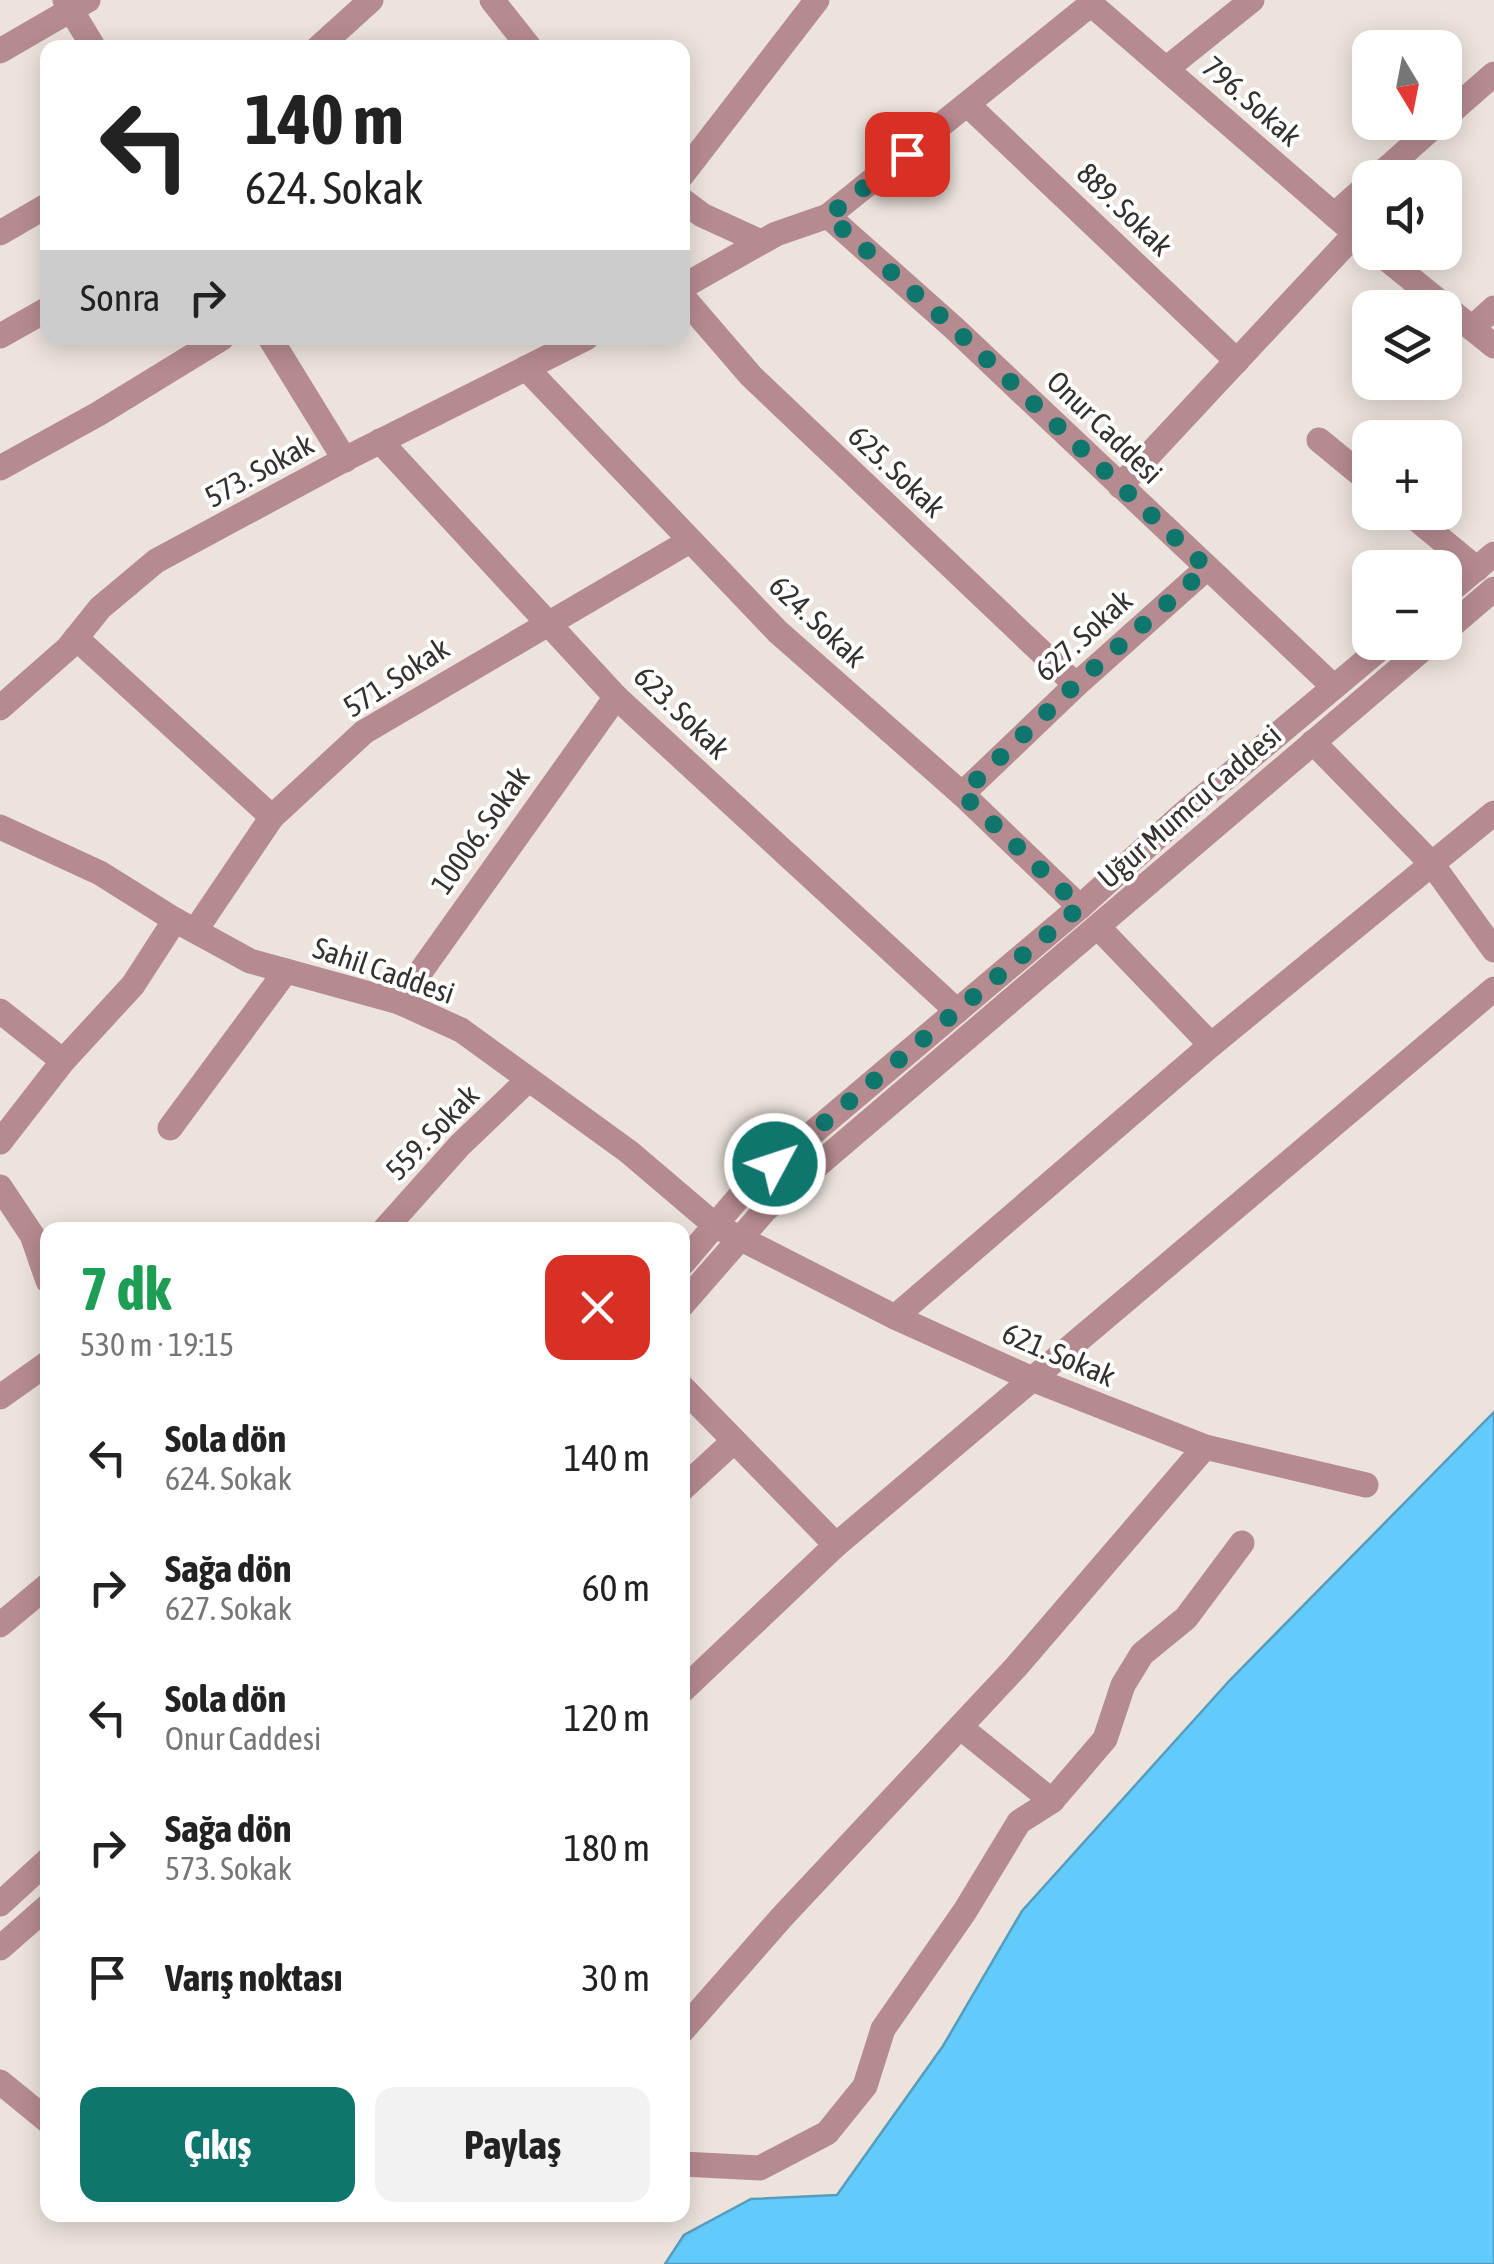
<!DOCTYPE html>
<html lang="tr">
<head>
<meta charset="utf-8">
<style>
  :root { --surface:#fff; --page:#f2f2f2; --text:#222; --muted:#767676; --accent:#0f766e }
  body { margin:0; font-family:"Asap Condensed",sans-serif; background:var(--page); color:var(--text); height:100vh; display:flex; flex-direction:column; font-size:38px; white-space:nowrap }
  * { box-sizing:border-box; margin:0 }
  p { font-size:32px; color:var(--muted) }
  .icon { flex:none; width:55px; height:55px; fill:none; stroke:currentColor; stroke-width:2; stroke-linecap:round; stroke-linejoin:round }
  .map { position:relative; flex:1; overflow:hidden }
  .details { position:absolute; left:40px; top:1222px; width:650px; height:1000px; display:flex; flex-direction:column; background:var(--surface); border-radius:20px; box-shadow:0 5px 25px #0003 }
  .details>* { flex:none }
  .hud { position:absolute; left:40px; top:40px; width:650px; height:305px; border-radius:20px; box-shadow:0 5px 25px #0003; background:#fff; color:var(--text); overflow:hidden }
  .needle { width:65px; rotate:170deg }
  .buttons { position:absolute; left:1352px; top:30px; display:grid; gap:20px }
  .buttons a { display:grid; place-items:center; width:110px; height:110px; border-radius:20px; background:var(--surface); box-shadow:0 5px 25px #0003; font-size:50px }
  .pin { position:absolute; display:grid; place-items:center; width:85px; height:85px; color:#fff; margin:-42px; border-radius:20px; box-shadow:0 5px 15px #0006 }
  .me { position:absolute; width:110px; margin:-55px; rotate:50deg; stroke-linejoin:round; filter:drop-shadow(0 0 8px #0008) }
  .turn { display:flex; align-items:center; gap:35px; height:210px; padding:0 40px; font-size:45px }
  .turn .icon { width:130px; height:130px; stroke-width:2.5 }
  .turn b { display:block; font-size:70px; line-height:85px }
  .then { display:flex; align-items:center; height:95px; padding:0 40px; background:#0003; gap:20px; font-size:38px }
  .round { display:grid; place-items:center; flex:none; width:105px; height:105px; border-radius:20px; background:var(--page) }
  .head { display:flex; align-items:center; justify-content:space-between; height:170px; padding:0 40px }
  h1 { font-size:60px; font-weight:700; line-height:75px; color:#1e9e55 }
  .action { display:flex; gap:20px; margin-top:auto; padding:20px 40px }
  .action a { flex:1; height:115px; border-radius:20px; background:var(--accent); color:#fff; font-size:40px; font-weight:700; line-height:115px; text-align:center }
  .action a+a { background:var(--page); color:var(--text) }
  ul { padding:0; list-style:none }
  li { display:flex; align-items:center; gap:30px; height:130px; padding:0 40px }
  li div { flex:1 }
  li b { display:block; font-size:38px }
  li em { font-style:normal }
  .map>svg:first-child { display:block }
  .water { fill:#63cbfb; stroke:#559dbe; stroke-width:2.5 }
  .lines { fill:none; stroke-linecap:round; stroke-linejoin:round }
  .minor { stroke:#b68b90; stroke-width:25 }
  .route { stroke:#0f766e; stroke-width:18; stroke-dasharray:0 32.4 }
  .labels { text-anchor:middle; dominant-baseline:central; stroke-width:8; stroke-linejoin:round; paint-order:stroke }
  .street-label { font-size:30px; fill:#34312e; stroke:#fff }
</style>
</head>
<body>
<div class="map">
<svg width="1494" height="2264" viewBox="0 0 1494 2264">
  <rect width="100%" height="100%" fill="#ece3dc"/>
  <polygon class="water" points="1494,1412 1494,2264 665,2264 684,2235 751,2199 837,2195 943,2046 1022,1911 1230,1680"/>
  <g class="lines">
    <g class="minor">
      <polyline points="65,0 94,48"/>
      <polyline points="492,0 530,48"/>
      <polyline points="318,48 371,0"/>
      <polyline points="0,51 88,0"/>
      <polyline points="1166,69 1252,0"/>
      <polyline points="968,105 1237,361"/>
      <polyline points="1445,117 1494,74"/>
      <polyline points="682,175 817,0"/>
      <polyline points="1376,178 1439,122"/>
      <polyline points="682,200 702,215 761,242"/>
      <polyline points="1334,215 1370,183"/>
      <polyline points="828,216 954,328 1334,687"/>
      <polyline points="0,233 48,205"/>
      <polyline points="1378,252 1494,346"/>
      <polyline points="682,287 776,234 828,216 1091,4 1370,246"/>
      <polyline points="682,296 751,376 1076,685"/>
      <polyline points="1472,328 1494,308"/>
      <polyline points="0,336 48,309"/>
      <polyline points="270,338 345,460"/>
      <polyline points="526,368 778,632 962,794 1080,907"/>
      <polyline points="1319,440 1370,482"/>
      <polyline points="380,441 616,697 957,1011"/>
      <polyline points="0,468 98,414 222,338"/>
      <polyline points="1120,486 1355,234"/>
      <polyline points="1408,512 1477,569"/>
      <polyline points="1445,595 1494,554"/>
      <polyline points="1445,631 1494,589"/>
      <polyline points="76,638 272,817"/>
      <polyline points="0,708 68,648 100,608 156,561 351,456 586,338"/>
      <polyline points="1313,742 1432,864 1494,950"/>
      <polyline points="962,794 1076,685 1207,568"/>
      <polyline points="0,827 100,873 175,920 250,961 399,1002 461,1030 629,1152 716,1226 895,1317 1032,1379 1205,1447 1366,1485"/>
      <polyline points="1098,927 1211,1045"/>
      <polyline points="195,931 272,817 364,732 688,542"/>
      <polyline points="399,1002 616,697"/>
      <polyline points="0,1011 63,1061"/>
      <polyline points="170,1128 286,971"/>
      <polyline points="0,1142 63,1061 133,985 175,920"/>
      <polyline points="0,1187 32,1235 48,1281"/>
      <polyline points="384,1230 460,1145 528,1080"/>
      <polyline points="682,1264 745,1190 1080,907 1184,813 1388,642"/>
      <polyline points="682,1305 765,1210 1431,642"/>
      <polyline points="895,1317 1211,1045 1494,813"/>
      <polyline points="682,1387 836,1545"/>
      <polyline points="0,1397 48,1363"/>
      <polyline points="682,1489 734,1441"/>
      <polyline points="0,1625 48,1585"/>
      <polyline points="682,1691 836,1545 1494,989"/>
      <polyline points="1052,1801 1105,1739 1123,1685 1142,1654 1186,1618 1242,1543"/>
      <polyline points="0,1904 48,1860"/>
      <polyline points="0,1948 48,1906"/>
      <polyline points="682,2031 782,1917 1016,1667 1205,1447"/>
      <polyline points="0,2082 48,2121"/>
      <polyline points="682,2164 760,2168 827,2133 865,2086 883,2029 965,1911 1019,1822 1052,1801 960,1727"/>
    </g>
  </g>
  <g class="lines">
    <polyline class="route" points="775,1164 1080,907 962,794 1076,684 1207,568 954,328 828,216 907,154"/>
  </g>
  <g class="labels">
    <g class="street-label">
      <text transform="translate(1252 101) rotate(41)">796. Sokak</text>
      <text transform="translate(1125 209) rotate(44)">889. Sokak</text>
      <text transform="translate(1105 427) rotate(44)">Onur Caddesi</text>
      <text transform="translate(259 470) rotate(-29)">573. Sokak</text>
      <text transform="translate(897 471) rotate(43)">625. Sokak</text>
      <text transform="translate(818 621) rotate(43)">624. Sokak</text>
      <text transform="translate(1083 635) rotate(-42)">627. Sokak</text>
      <text transform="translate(396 677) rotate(-33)">571. Sokak</text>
      <text transform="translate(682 712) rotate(44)">623. Sokak</text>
      <text transform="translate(1189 806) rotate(-41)">Uğur Mumcu Caddesi</text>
      <text transform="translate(480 830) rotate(-55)">10006. Sokak</text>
      <text transform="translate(384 970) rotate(19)">Sahil Caddesi</text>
      <text transform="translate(432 1132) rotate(-46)">559. Sokak</text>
      <text transform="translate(1059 1354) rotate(23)">621. Sokak</text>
    </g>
  </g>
</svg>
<div class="buttons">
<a><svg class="needle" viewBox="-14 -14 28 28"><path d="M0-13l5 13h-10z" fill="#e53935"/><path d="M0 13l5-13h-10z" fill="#767676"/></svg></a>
<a><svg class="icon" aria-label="sound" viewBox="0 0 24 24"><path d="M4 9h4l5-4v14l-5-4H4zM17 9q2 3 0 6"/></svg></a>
<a><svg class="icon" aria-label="layers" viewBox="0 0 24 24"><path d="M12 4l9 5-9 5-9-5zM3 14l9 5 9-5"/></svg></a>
<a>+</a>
<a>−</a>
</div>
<div class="pin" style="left:907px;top:154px;background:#d93025"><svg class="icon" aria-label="arrive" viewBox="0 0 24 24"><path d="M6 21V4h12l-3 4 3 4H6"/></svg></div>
<svg class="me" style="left:775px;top:1164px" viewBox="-20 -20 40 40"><circle r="17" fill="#0f766e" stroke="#fff" stroke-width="3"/><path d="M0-11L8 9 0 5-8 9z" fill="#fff"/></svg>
<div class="hud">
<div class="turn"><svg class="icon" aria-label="left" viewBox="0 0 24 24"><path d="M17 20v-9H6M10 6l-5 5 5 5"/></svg><div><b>140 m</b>624. Sokak</div></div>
<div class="then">Sonra<svg class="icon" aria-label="right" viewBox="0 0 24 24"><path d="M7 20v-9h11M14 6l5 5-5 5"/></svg></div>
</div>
<section class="details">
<div class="head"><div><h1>7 dk</h1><p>530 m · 19:15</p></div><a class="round" style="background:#d93025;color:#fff"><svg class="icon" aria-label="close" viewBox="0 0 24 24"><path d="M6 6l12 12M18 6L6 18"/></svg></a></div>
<ul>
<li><svg class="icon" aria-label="left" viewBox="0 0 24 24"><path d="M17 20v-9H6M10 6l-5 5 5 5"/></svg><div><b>Sola dön</b><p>624. Sokak</p></div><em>140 m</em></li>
<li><svg class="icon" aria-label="right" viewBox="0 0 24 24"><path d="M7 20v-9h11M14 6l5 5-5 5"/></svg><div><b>Sağa dön</b><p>627. Sokak</p></div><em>60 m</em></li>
<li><svg class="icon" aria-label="left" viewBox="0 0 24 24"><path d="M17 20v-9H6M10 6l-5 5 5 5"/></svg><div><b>Sola dön</b><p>Onur Caddesi</p></div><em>120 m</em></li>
<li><svg class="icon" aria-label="right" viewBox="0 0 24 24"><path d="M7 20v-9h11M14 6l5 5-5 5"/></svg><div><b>Sağa dön</b><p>573. Sokak</p></div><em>180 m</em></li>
<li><svg class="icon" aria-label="arrive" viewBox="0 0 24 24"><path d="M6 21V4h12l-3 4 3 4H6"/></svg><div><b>Varış noktası</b></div><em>30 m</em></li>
</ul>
<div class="action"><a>Çıkış</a><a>Paylaş</a></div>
</section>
</div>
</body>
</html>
